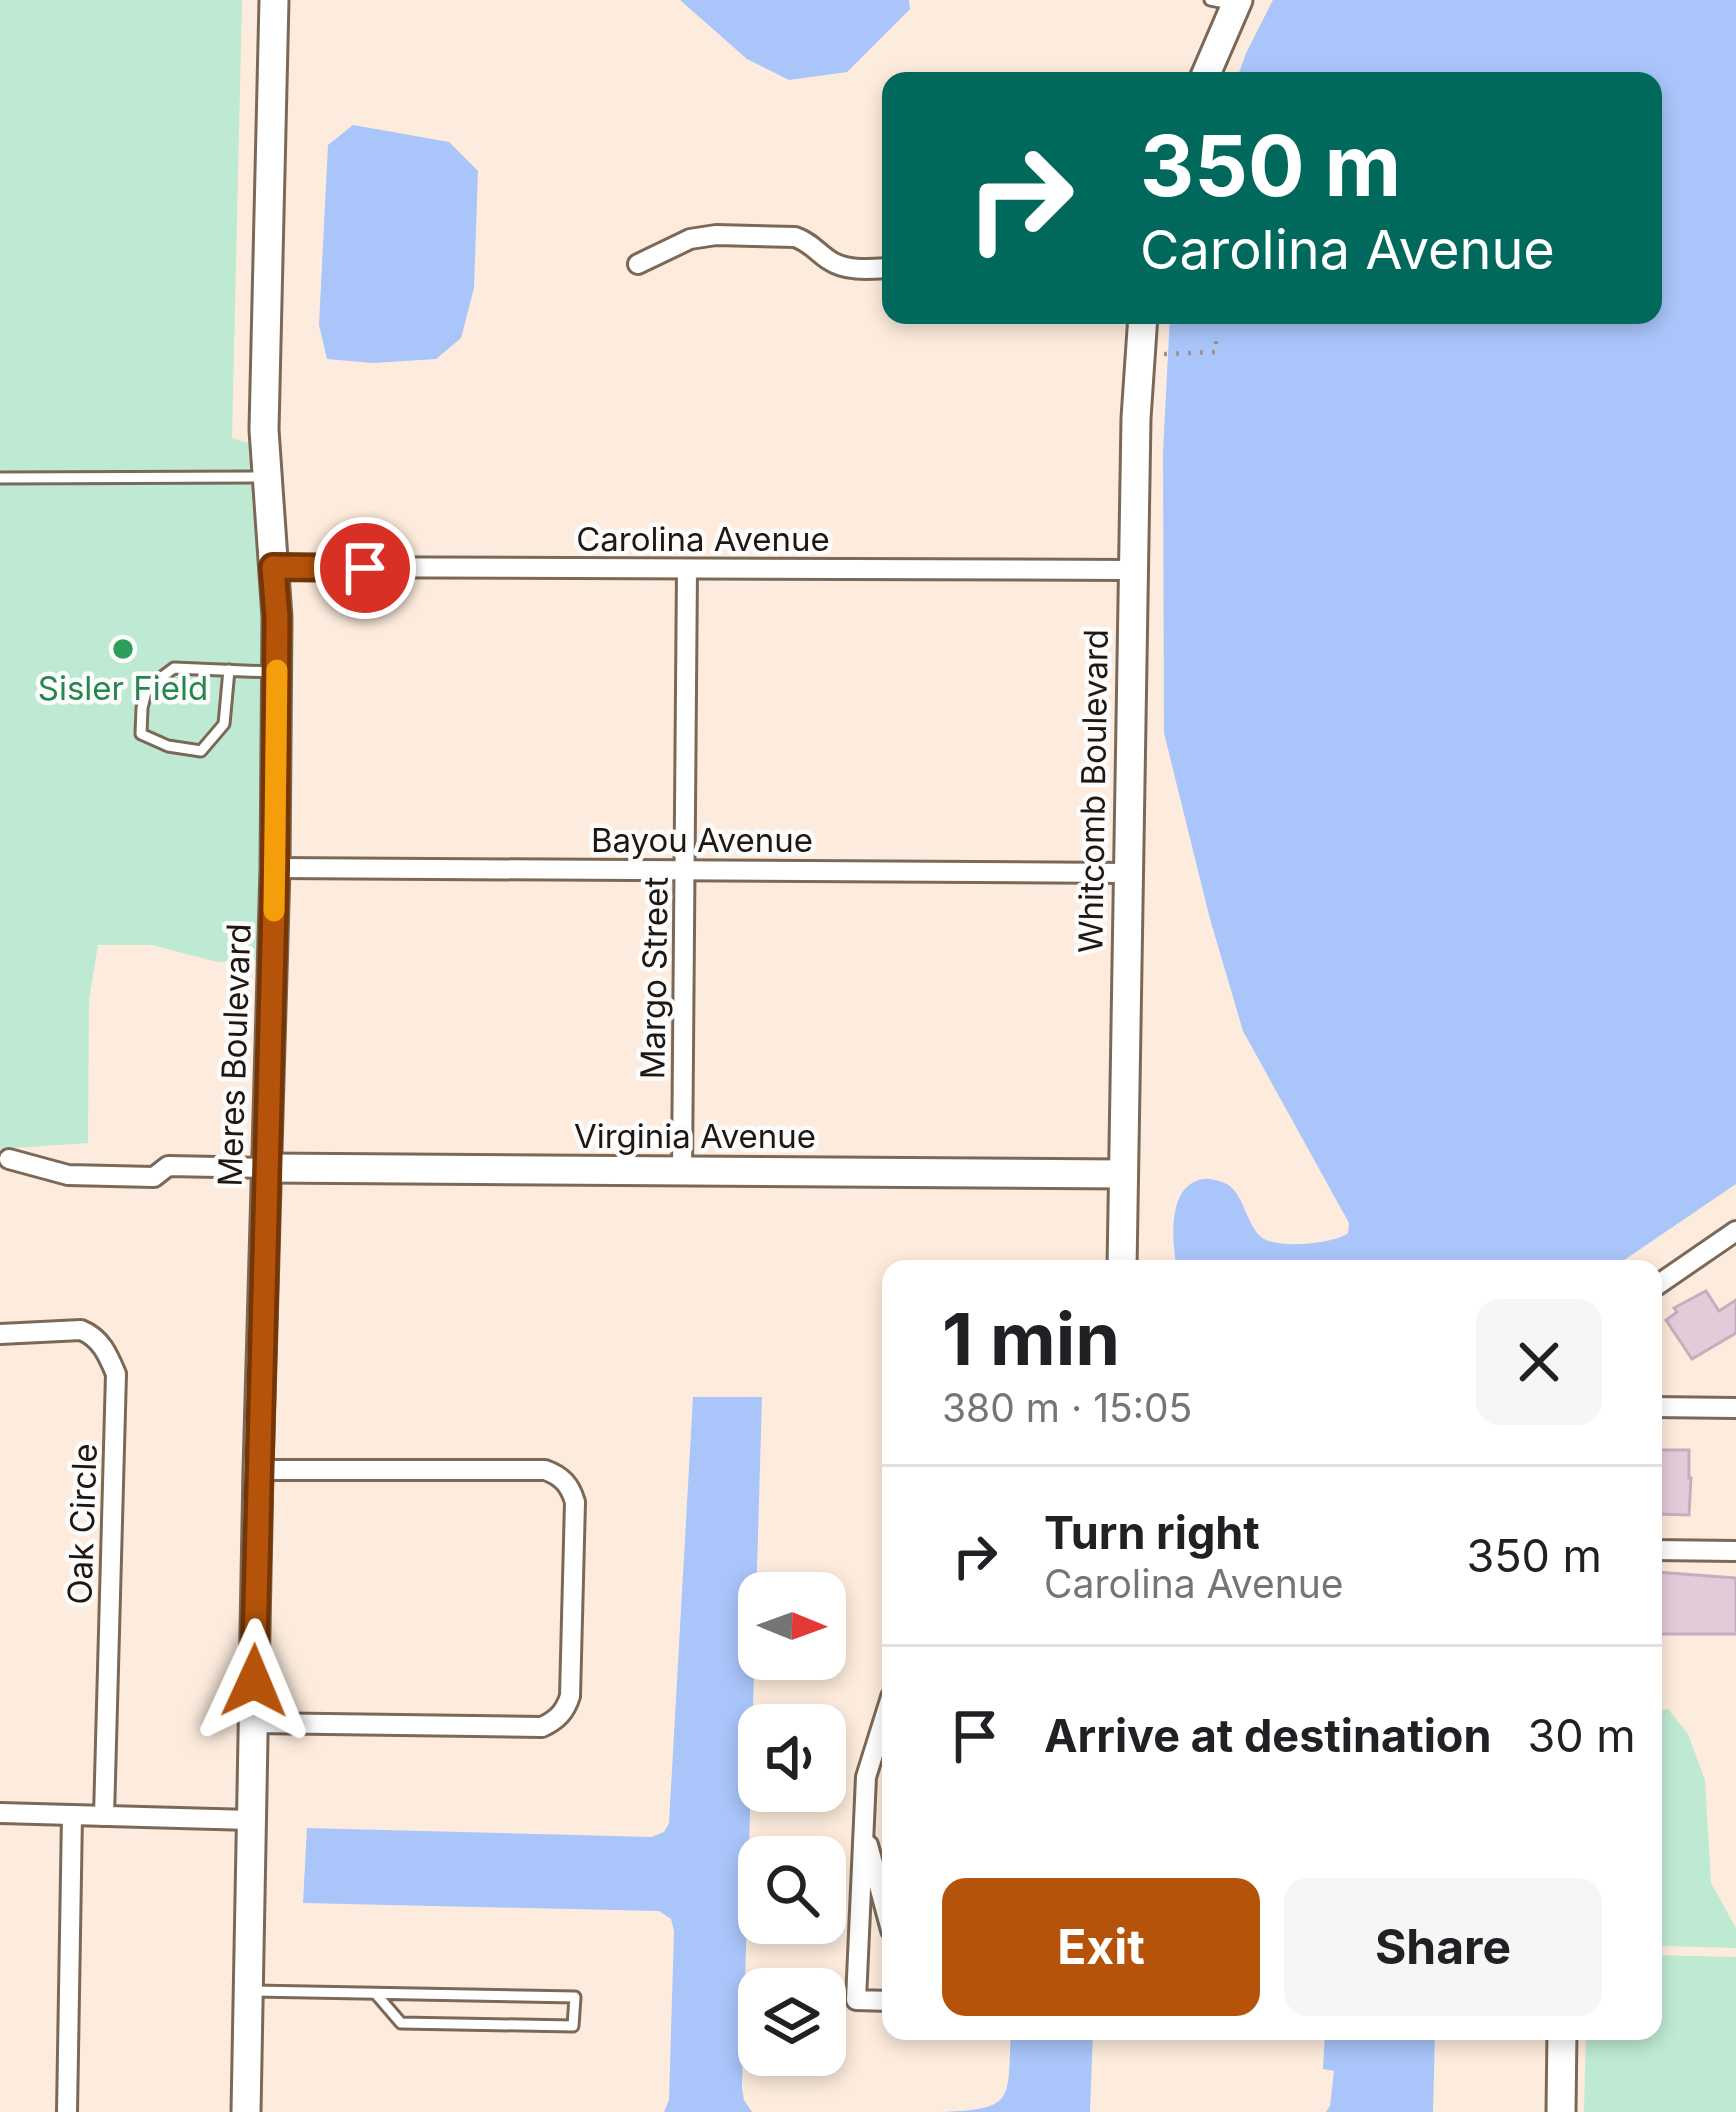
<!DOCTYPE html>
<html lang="en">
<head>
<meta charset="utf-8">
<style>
  :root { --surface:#fff; --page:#f6f6f6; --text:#202124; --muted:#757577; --line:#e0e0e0; --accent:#b45309 }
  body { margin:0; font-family:Inter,sans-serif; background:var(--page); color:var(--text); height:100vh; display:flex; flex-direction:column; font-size:45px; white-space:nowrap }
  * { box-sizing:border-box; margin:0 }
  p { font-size:39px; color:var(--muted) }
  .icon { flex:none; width:66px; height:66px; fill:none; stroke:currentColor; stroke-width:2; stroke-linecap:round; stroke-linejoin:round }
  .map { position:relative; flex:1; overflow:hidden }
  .drawer { position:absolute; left:882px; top:1260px; width:780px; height:780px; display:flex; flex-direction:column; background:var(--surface); border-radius:24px; box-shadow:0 6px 18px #0003 }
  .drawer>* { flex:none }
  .guide { position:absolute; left:882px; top:72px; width:780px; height:252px; border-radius:24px; box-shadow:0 6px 18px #0003; background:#00695c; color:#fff; overflow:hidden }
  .needle { width:78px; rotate:91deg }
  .buttons { position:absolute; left:738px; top:1572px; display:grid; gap:24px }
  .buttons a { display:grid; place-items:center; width:108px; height:108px; border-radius:24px; background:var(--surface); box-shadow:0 6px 18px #0003; font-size:60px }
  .pin { position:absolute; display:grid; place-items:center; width:102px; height:102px; color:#fff; margin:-51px; border:6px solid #fff; border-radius:50%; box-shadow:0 3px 12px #0007 }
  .me { position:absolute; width:132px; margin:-66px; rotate:1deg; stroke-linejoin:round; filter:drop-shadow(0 0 9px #0008) }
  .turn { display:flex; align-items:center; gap:42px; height:252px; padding:0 60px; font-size:54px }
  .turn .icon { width:156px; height:156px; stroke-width:2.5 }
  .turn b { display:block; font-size:84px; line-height:102px }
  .round { display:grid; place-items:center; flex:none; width:126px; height:126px; border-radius:24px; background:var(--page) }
  .head { display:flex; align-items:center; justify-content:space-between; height:204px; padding:0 60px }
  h1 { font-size:72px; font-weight:700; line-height:90px }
  .cta { display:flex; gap:24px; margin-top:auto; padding:24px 60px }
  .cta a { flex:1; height:138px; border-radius:24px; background:var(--accent); color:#fff; font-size:48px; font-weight:700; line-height:138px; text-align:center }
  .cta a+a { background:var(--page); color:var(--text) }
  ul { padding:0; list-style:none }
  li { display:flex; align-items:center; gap:36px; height:180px; padding:0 60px; border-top:3px solid var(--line) }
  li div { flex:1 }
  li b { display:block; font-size:45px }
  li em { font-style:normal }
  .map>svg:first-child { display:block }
  .green { fill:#beead3 }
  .water { fill:#a9c5fa }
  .building { fill:#e4cbda; stroke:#c7aebd; stroke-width:3 }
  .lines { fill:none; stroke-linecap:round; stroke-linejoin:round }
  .lane-casing { stroke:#7b6857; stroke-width:15 }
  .street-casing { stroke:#7b6857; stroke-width:24 }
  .secondary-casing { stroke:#7b6857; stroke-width:33 }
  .path { stroke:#a09388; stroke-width:4.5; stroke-dasharray:3 9; stroke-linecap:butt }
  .lane { stroke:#fff; stroke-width:9 }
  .street { stroke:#fff; stroke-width:18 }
  .secondary { stroke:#fff; stroke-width:27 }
  .route-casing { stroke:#753606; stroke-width:30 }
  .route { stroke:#b45309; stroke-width:21 }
  .slow { stroke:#f59e0b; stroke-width:21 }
  .leisure-dot { fill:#2e9e5b; stroke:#fcfcfc; stroke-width:4.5 }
  .labels { text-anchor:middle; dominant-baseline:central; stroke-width:9; stroke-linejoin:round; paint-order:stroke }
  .street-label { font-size:33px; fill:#1f1711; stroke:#fcfcfc }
  .leisure-label { font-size:33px; fill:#27864d; stroke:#fcfcfc }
</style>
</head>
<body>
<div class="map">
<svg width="1736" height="2112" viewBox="0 0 1736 2112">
  <rect width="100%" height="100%" fill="#fdecdd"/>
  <g class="green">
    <polygon points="0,0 242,0 232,438 252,444 264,617 260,960 217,962 152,945 98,945 89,1000 88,1143 0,1149"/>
    <polygon points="1668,1709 1688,1734 1705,1780 1711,1883 1736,1928 1736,1948 1661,1946 1661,1927 1653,1908 1653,1711"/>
    <polygon points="1653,1955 1736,1957 1736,2112 1584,2112 1586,2031 1653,2031"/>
  </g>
  <g class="water">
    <polygon points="680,0 909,0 910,9 847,72 789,80 747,59"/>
    <path d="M1273 0H1736V1184L1611 1269H1177C1172 1243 1166 1184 1204 1179 1212 1178 1225 1182 1231 1187 1244 1199 1247 1223 1260 1236 1273 1250 1335 1244 1348 1233L1349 1223 1243 1031 1210 919 1164 733 1163 452 1170 315H1653V81H1236L1246 53Z"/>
    <polygon points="353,125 449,142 478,171 474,288 461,338 436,359 373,363 327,359 319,325 328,145"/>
    <polygon points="693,1397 762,1397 742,2088 744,2100 752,2112 664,2112 669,2100 674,1931 671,1919 659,1911 303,1903 307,1828 651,1837 664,1832 669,1823"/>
    <path d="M1011 2031H1093L1090 2112H942C1017 2109 1007 2100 1011 2031Z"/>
    <polygon points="1325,2031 1435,2031 1433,2112 1326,2112 1330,2106 1334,2071 1323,2069"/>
  </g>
  <g class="building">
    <polygon points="1706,1291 1719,1311 1736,1300 1736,1333 1692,1359 1666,1320 1677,1312 1674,1308"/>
    <polygon points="1657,1450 1689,1450 1689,1478 1691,1478 1689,1515 1656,1514"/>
    <polygon points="1656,1572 1736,1578 1736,1634 1654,1634 1653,1597 1655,1597"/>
  </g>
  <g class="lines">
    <defs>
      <g id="lane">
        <polyline points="1210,0 1230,4"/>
        <polyline points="0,478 266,477"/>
        <polyline points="229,670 224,724 201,751 168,746 141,734 142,708 147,688 174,668 271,672"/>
        <polyline points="252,1991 575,1997 573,2026 401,2023 376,1994"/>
      </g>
      <g id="street">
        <path d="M638 264 690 239 716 235 795 237C810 242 817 252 829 260 846 272 872 269 891 268"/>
        <polyline points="273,567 1133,570"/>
        <polyline points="275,868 1128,873"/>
        <polyline points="9,1159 68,1175 154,1177 168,1166 267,1168"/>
        <polyline points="682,1172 687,569"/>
        <polyline points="1653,1288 1736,1231"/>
        <path d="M0 1334 81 1330C101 1338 108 1355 116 1374L104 1816"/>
        <polyline points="1653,1407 1736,1408"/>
        <polyline points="1653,1550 1736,1551"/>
        <polyline points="891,1697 866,1777 856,2000 891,2001"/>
        <path d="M253 1723 542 1727C557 1720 565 1712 570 1696L575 1502C570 1485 562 1476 545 1470H258"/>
        <polyline points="0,1813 251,1820"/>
        <polyline points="868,1845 891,1930"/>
        <polyline points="67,2112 72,1815"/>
      </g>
      <g id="secondary">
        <polyline points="1203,81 1238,0"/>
        <polyline points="267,1168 1122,1174"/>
        <polyline points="1122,1269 1136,418 1143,315"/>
        <polyline points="246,2112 258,1470 275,868 277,617 264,430 274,0"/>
        <polyline points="1561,2112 1562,2031"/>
      </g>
    </defs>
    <use href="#lane" class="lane-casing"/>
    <use href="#street" class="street-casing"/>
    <use href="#secondary" class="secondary-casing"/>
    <polyline class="path" points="1164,354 1216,352 1216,337"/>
    <use href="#lane" class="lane"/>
    <use href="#street" class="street"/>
    <use href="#secondary" class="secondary"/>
  </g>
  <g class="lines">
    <defs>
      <polyline id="route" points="254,1681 275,868 277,617 273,567 365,568"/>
    </defs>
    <use href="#route" class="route-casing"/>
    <use href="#route" class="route"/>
    <polyline class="slow" points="274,911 277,670"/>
  </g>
  <circle class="leisure-dot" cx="123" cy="649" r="12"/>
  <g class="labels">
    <g class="street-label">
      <text x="703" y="539">Carolina Avenue</text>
      <text transform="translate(1093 791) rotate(-89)">Whitcomb Boulevard</text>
      <text x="702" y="840">Bayou Avenue</text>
      <text transform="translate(654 978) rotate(-89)">Margo Street</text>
      <text transform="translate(234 1055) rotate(-88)">Meres Boulevard</text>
      <text x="695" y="1136">Virginia Avenue</text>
      <text transform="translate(82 1524) rotate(-88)">Oak Circle</text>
    </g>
    <g class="leisure-label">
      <text x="123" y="688">Sisler Field</text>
    </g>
  </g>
</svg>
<div class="buttons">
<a><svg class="needle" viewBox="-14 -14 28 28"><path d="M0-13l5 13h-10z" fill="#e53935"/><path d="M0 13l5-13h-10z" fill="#757577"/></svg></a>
<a><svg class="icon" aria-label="sound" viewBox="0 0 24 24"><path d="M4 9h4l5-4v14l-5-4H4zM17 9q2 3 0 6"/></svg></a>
<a><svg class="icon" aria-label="search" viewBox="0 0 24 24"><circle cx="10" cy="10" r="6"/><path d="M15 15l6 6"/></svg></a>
<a><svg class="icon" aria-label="layers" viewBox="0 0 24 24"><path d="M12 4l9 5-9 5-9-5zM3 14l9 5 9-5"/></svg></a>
</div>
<div class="pin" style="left:365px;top:568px;background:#d93025"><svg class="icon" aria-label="arrive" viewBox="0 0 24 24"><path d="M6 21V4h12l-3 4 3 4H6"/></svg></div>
<svg class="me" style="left:254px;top:1681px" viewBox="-20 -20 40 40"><path d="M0-17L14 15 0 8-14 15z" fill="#b45309" stroke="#fff" stroke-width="4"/></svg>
<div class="guide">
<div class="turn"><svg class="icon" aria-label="right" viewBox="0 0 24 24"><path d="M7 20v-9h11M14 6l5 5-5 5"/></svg><div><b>350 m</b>Carolina Avenue</div></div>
</div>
<section class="drawer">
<div class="head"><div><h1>1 min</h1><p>380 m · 15:05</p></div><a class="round"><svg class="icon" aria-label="close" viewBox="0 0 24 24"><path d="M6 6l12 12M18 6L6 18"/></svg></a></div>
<ul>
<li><svg class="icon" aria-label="right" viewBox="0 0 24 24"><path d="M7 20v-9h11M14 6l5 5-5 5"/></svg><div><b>Turn right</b><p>Carolina Avenue</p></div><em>350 m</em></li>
<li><svg class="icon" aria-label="arrive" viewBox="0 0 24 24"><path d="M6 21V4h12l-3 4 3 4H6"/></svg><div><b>Arrive at destination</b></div><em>30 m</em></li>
</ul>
<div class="cta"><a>Exit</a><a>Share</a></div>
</section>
</div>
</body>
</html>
